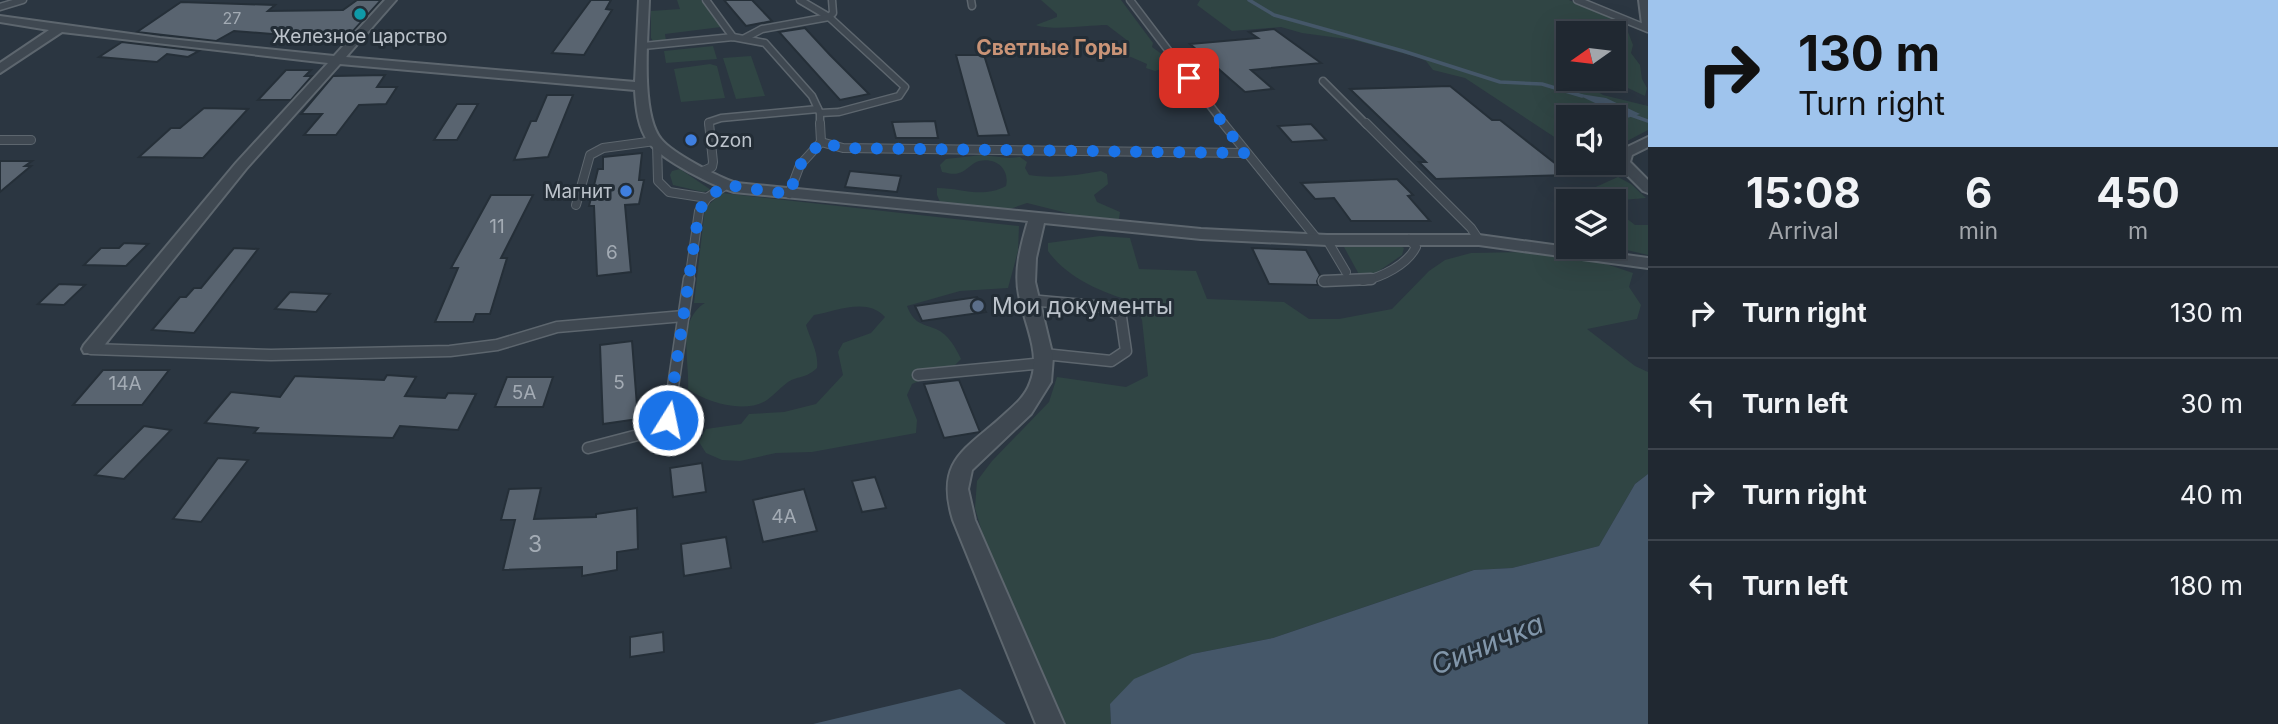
<!DOCTYPE html>
<html lang="en">
<head>
<meta charset="utf-8">
<style>
  :root { --surface:#202831; --page:#283039; --text:#f1f3f6; --muted:#a2a6ab; --line:#3d444d }
  body { margin:0; font-family:Inter,sans-serif; background:var(--page); color:var(--text); height:100vh; display:flex; flex-direction:column; font-size:26px; white-space:nowrap }
  * { box-sizing:border-box; margin:0 }
  p { font-size:23px; color:var(--muted) }
  .icon { flex:none; width:38px; height:38px; fill:none; stroke:currentColor; stroke-width:2; stroke-linecap:round; stroke-linejoin:round }
  .map { position:relative; flex:1; overflow:hidden }
  .sheet { display:flex; flex-direction:column; background:var(--surface); width:630px }
  .sheet>* { flex:none }
  .guide { background:#9fc4ed; color:#111; overflow:hidden }
  .needle { width:46px; rotate:256deg }
  .buttons { position:absolute; left:1556px; top:21px; display:grid; gap:14px }
  .buttons a { display:grid; place-items:center; width:70px; height:70px; border-radius:0px; background:var(--surface); box-shadow:0 7px 28px #0002,0 0 0 2px var(--line); font-size:35px }
  .pin { position:absolute; display:grid; place-items:center; width:60px; height:60px; color:#fff; margin:-30px; border-radius:14px; box-shadow:0 4px 10px #0006 }
  .me { position:absolute; width:77px; margin:-38px; rotate:10deg; stroke-linejoin:round; filter:drop-shadow(0 0 5px #0008) }
  .turn { display:flex; align-items:center; gap:24px; height:147px; padding:0 35px; font-size:32px }
  .turn .icon { width:91px; height:91px; stroke-width:2.5 }
  .turn b { display:block; font-size:49px; line-height:60px }
  .eta { display:flex; justify-content:space-evenly; align-items:center; height:119px; text-align:center }
  .eta b { font-size:42px; font-weight:700; line-height:49px }
  ul { padding:0; list-style:none }
  li { display:flex; align-items:center; gap:21px; height:91px; padding:0 35px; border-top:2px solid var(--line) }
  li div { flex:1 }
  li b { display:block; font-size:26px }
  li em { font-style:normal }
  main { display:flex; flex:1; min-height:0 }
  .map>svg:first-child { display:block }
  .green { fill:#304544; fill-rule:evenodd }
  .water { fill:#455769 }
  .lines { fill:none; stroke-linecap:round; stroke-linejoin:round }
  .stream { stroke:#455769; stroke-width:3.5 }
  .building { fill:#596470; stroke:#252f38; stroke-width:2 }
  .lane-far2-casing { stroke:#5d666e; stroke-width:9 }
  .lane-far1-casing { stroke:#5d666e; stroke-width:10 }
  .lane-casing { stroke:#5d666e; stroke-width:13 }
  .street-casing { stroke:#5d666e; stroke-width:4 }
  .lane-far2 { stroke:#3f4851; stroke-width:6 }
  .lane-far1 { stroke:#3f4851; stroke-width:8 }
  .lane { stroke:#3f4851; stroke-width:10 }
  .street { fill:#3f4851; fill-rule:evenodd }
  .route { stroke:#1a73e8; stroke-width:12; stroke-dasharray:0 21.6 }
  .culture-dot { fill:#0f9aa8; stroke:#232d36; stroke-width:2.5 }
  .shop-dot { fill:#3f7fe0; stroke:#232d36; stroke-width:2.5 }
  .service-dot { fill:#5c6f8a; stroke:#232d36; stroke-width:2.5 }
  .labels { text-anchor:middle; dominant-baseline:central; stroke-width:6; stroke-linejoin:round; paint-order:stroke }
  .far-number-label { font-size:16px; fill:#a3abb4 }
  .far-poi-label { font-size:19px; fill:#bcc3cb; stroke:#232d36 }
  .number-label { font-size:19px; fill:#a3abb4 }
  .far-quarter-label { font-size:21px; font-weight:bold; fill:#ca9477; stroke:#232d36 }
  .poi-label { font-size:23px; fill:#bcc3cb; stroke:#232d36; text-anchor:start }
  .near-number-label { font-size:23px; fill:#a3abb4 }
  .near-water-label { font-size:28px; font-style:italic; fill:#8196aa; stroke:#232d36 }
</style>
</head>
<body>
<main>
<div class="map">
<svg width="1648" height="724" viewBox="0 0 1648 724">
  <rect width="100%" height="100%" fill="#2b3641"/>
  <g class="green">
    <polygon points="677,0 701,0 721,27 665,34 666,41 653,41 651,38 651,11 680,9"/>
    <path d="M1041 0H1121L1153 43 1152 47 1163 55 1170 66 1155 71 1146 68 1147 64 1131 57 1110 55 1104 51 1129 45 1128 41 1107 25C1091 25 1049 31 1036 25L1057 17V14Z"/>
    <path d="M1200 0H1569L1625 24 1633 45 1631 53 1640 65 1642 79 1647 88 1645 96 1615 82 1587 85 1603 95 1648 106V130L1614 148V117H1568V146L1465 78 1433 70 1426 61 1417 57 1354 40 1302 33 1281 27 1232 31 1197 5ZM1568 33H1614V79H1568Z"/>
    <polygon points="713,46 717,59 666,63 664,51"/>
    <polygon points="751,56 765,96 736,99 723,58"/>
    <polygon points="710,64 717,66 725,98 681,102 674,69"/>
    <path d="M982 155 1008 158 1020 157 1027 162 1025 168 1029 175C1053 179 1078 175 1101 171L1107 174 1108 184 1094 195 1097 202 1120 212 1119 219 1108 222 1095 220 1027 203 1007 210 940 202 937 195V188C963 188 981 199 1006 186 1010 169 996 157 979 161 971 163 967 171 959 173 953 175 948 173 942 172L940 165 946 159Z"/>
    <polygon points="680,169 711,190 703,192 673,185 670,175 672,171"/>
    <polygon points="1618,177 1631,184 1646,198 1622,200 1617,211 1635,225 1648,225 1648,255 1614,247 1614,201 1583,201 1589,196 1589,190"/>
    <path d="M722 193 1019 226 1018 251 1008 288 960 291 907 306C914 324 921 323 936 329 948 334 956 348 961 359L952 368 912 384 907 395 917 420 916 433 812 452 776 453 740 461 722 460 706 453 699 442 706 429 741 424 749 414 784 412 816 404 843 375 838 352 843 343 871 333 885 317C867 297 837 311 814 315L806 325C810 339 819 353 817 368 805 379 800 375 788 382 781 387 774 395 767 400 745 414 708 403 688 389 690 362 676 321 705 303H694L705 208Z"/>
    <path d="M1100 236 1130 238 1139 269 1196 271 1207 299 1284 302 1309 319H1339L1392 309 1429 271 1445 260 1471 253 1529 252 1600 262 1633 273 1629 287 1641 305 1637 319 1587 329 1635 366 1648 372V474L1635 484 1599 546 1512 568 1474 570 1273 638 1192 654 1110 704 1111 724H1066L984 539 975 508 977 481 992 461 1049 402 1057 377 1126 387 1148 376 1142 320 1133 301C1103 294 1065 276 1048 251V243Z"/>
    <polygon points="1347,244 1397,244 1404,248 1402,255 1373,275 1361,278 1344,247"/>
  </g>
  <g class="water">
    <polygon points="1574,93 1606,98 1640,114 1627,118"/>
    <polygon points="1648,474 1648,724 1111,724 1110,704 1134,679 1192,654 1273,638 1474,570 1512,568 1599,546 1635,484"/>
    <polygon points="960,689 1006,724 813,724"/>
  </g>
  <g class="lines">
    <g class="stream">
      <polyline points="1249,0 1274,15 1403,51 1500,82 1542,84 1582,96"/>
      <polyline points="1631,115 1648,121"/>
    </g>
  </g>
  <g class="building">
    <polygon points="357,0 381,0 345,40 234,31 216,41 137,32 181,2 275,5 268,11 343,10"/>
    <polygon points="591,0 611,0 606,9 612,10 584,55 552,53"/>
    <polygon points="724,0 752,0 772,21 746,26"/>
    <polygon points="805,28 830,55 869,94 840,100 779,32"/>
    <polygon points="1274,29 1321,63 1251,70 1273,89 1245,92 1190,44 1258,38 1249,32"/>
    <polygon points="122,42 199,51 188,57 167,54 157,62 99,57"/>
    <polygon points="956,55 984,55 1009,135 978,136"/>
    <polygon points="286,70 311,70 305,76 312,76 291,100 258,100"/>
    <polygon points="385,75 377,87 397,87 386,104 359,105 336,135 304,135 322,114 301,114 333,76"/>
    <polygon points="1450,86 1492,120 1500,120 1570,175 1436,179 1419,162 1426,162 1350,89"/>
    <polygon points="547,95 573,95 548,157 514,160 531,121 536,121"/>
    <polygon points="457,104 478,104 457,140 434,140"/>
    <polygon points="204,108 248,109 203,158 139,157 171,128 180,128"/>
    <polygon points="935,121 938,138 896,138 892,122"/>
    <polygon points="1311,124 1326,140 1292,142 1278,126"/>
    <polygon points="642,153 639,180 644,180 639,204 625,205 631,272 597,276 594,206 589,206 598,169 603,169 603,157"/>
    <polygon points="0,161 32,161 25,166 31,166 0,192"/>
    <polygon points="850,171 901,176 897,192 845,187"/>
    <polygon points="1397,179 1413,195 1408,196 1430,221 1351,221 1334,198 1315,199 1301,183"/>
    <polygon points="491,195 533,195 501,258 507,258 490,314 476,314 473,322 435,322 458,268 451,268"/>
    <polygon points="124,243 148,244 126,266 84,265 101,248 119,248"/>
    <polygon points="234,248 258,249 194,333 152,330 180,297 186,297 194,288 201,288"/>
    <polygon points="1252,248 1306,250 1320,275 1317,281 1318,285 1269,284"/>
    <polygon points="59,284 85,285 64,305 38,304"/>
    <polygon points="290,292 330,294 316,312 275,309"/>
    <polygon points="977,297 986,312 922,321 915,306"/>
    <polygon points="632,341 638,419 603,424 600,345"/>
    <polygon points="103,370 169,370 142,405 73,405"/>
    <polygon points="387,375 416,377 405,396 445,398 448,393 476,394 458,430 400,426 393,438 254,433 258,428 205,423 231,392 280,397 295,376 384,380"/>
    <polygon points="507,377 553,377 543,407 495,407"/>
    <polygon points="959,380 980,432 944,438 924,384"/>
    <polygon points="144,426 171,430 124,479 95,475"/>
    <polygon points="218,458 248,460 201,522 173,519"/>
    <polygon points="702,463 706,492 673,497 670,468"/>
    <polygon points="875,477 886,508 862,512 852,481"/>
    <polygon points="541,488 534,519 596,517 596,514 637,508 638,549 617,552 617,570 582,576 582,567 503,570 515,520 501,520 509,489"/>
    <polygon points="804,489 817,531 763,542 753,500"/>
    <polygon points="726,537 731,568 684,576 681,544"/>
    <polygon points="663,632 664,652 630,657 630,637"/>
  </g>
  <g class="lines">
    <defs>
      <g id="lane-far2">
        <polyline points="706,0 733,37"/>
        <polyline points="800,0 829,17 905,87 899,96 839,112 820,113"/>
        <polyline points="971,0 972,6"/>
        <polyline points="1130,0 1225,125"/>
        <polyline points="1577,0 1648,29"/>
        <polyline points="0,7 23,0"/>
        <polyline points="745,38 762,29 829,17 833,13 832,0"/>
        <polyline points="643,46 733,37 765,43 812,96 820,113 820,125"/>
        <polyline points="1323,81 1367,125"/>
        <polyline points="709,125 709,122 721,118 818,109"/>
      </g>
      <g id="lane-far1">
        <polyline points="1223,123 1317,239"/>
        <polyline points="1366,123 1471,228 1479,240"/>
        <polyline points="0,140 31,140"/>
        <polyline points="821,142 843,148 1246,153"/>
        <polyline points="657,143 658,181 669,192 707,198 726,185"/>
        <polyline points="701,172 712,167 713,162 709,123"/>
        <polyline points="789,194 800,165 821,142 820,123"/>
        <polyline points="576,205 590,155 603,148 655,141"/>
        <polyline points="1327,240 1346,272"/>
        <polyline points="689,281 699,211 707,198"/>
        <polyline points="1324,281 1330,281"/>
        <path d="M1363 281C1382 277 1407 265 1416 247L1409 239"/>
      </g>
      <g id="lane">
        <polyline points="1324,281 1371,279"/>
        <polyline points="1029,300 1106,307 1121,317 1126,351 1111,361 1044,354"/>
        <polyline points="91,349 271,355 450,351 497,345 557,327 684,316"/>
        <polyline points="918,375 1044,363"/>
        <polyline points="588,448 657,430 668,420 689,279"/>
      </g>
      <g id="street">
        <path d="M385 0H396L346 57 635 82 639 0H649C648 34 640 113 661 139 672 153 718 177 736 183L1201 229 1327 235H1479L1648 258V268L1479 245H1327L1201 239 1044 223 1036 258 1035 282 1053 357 1051 382 1031 414 972 470 968 489 975 520 1064 724H1036L953 520C934 458 968 449 1007 412 1016 404 1026 395 1030 383 1042 354 1024 323 1019 295 1014 270 1021 245 1028 221L734 192C713 186 662 160 649 143 638 128 636 108 635 90L340 64 246 169 98 353H84L82 349 84 345 236 163 328 63 62 32 0 73V63L49 30 0 22V16L160 38 334 56Z"/>
        <polygon points="1639,0 1648,0 1648,27 1642,24"/>
        <polygon points="1648,137 1648,147 1632,155 1630,162 1648,180 1648,193 1643,191 1615,163 1621,150"/>
      </g>
    </defs>
    <use href="#lane-far2" class="lane-far2-casing"/>
    <use href="#lane-far1" class="lane-far1-casing"/>
    <use href="#lane" class="lane-casing"/>
    <use href="#street" class="street-casing"/>
    <use href="#lane-far2" class="lane-far2"/>
    <use href="#lane-far1" class="lane-far1"/>
    <use href="#lane" class="lane"/>
    <use href="#street" class="street"/>
  </g>
  <g class="lines">
    <polyline class="route" points="668,420 699,211 707,198 726,185 789,194 800,165 821,142 843,148 1245,153 1189,78"/>
  </g>
  <circle class="culture-dot" cx="360" cy="14" r="7"/>
  <g class="shop-dot">
    <circle cx="691" cy="140" r="7"/>
    <circle cx="626" cy="191" r="7"/>
  </g>
  <circle class="service-dot" cx="978" cy="306" r="7"/>
  <g class="labels">
    <g class="far-number-label">
      <text x="232" y="18">27</text>
    </g>
    <g class="far-poi-label">
      <text x="360" y="36">Железное царство</text>
      <text x="705" y="140" text-anchor="start">Ozon</text>
      <text x="612" y="191" text-anchor="end">Магнит</text>
    </g>
    <g class="number-label">
      <text x="497" y="226">11</text>
      <text x="612" y="252">6</text>
      <text x="619" y="382">5</text>
      <text x="125" y="383">14А</text>
      <text x="524" y="392">5А</text>
      <text x="784" y="516">4А</text>
    </g>
    <g class="far-quarter-label">
      <text x="1052" y="47">Светлые Горы</text>
    </g>
    <g class="poi-label">
      <text x="992" y="306">Мои документы</text>
    </g>
    <g class="near-number-label">
      <text x="535" y="544">3</text>
    </g>
    <g class="near-water-label">
      <text transform="translate(1487 644) rotate(-22)">Синичка</text>
    </g>
  </g>
</svg>
<div class="buttons">
<a><svg class="needle" viewBox="-14 -14 28 28"><path d="M0-13l5 13h-10z" fill="#e53935"/><path d="M0 13l5-13h-10z" fill="#a2a6ab"/></svg></a>
<a><svg class="icon" aria-label="sound" viewBox="0 0 24 24"><path d="M4 9h4l5-4v14l-5-4H4zM17 9q2 3 0 6"/></svg></a>
<a><svg class="icon" aria-label="layers" viewBox="0 0 24 24"><path d="M12 4l9 5-9 5-9-5zM3 14l9 5 9-5"/></svg></a>
</div>
<div class="pin" style="left:1189px;top:78px;background:#d93025"><svg class="icon" aria-label="arrive" viewBox="0 0 24 24"><path d="M6 21V4h12l-3 4 3 4H6"/></svg></div>
<svg class="me" style="left:668px;top:420px" viewBox="-20 -20 40 40"><circle r="17" fill="#1a73e8" stroke="#fff" stroke-width="3"/><path d="M0-11L8 9 0 5-8 9z" fill="#fff"/></svg>
</div>
<section class="sheet">
<div class="guide">
<div class="turn"><svg class="icon" aria-label="right" viewBox="0 0 24 24"><path d="M7 20v-9h11M14 6l5 5-5 5"/></svg><div><b>130 m</b>Turn right</div></div>
</div>
<div class="eta">
<div><b>15:08</b><p>Arrival</p></div>
<div><b>6</b><p>min</p></div>
<div><b>450</b><p>m</p></div>
</div>
<ul>
<li><svg class="icon" aria-label="right" viewBox="0 0 24 24"><path d="M7 20v-9h11M14 6l5 5-5 5"/></svg><div><b>Turn right</b></div><em>130 m</em></li>
<li><svg class="icon" aria-label="left" viewBox="0 0 24 24"><path d="M17 20v-9H6M10 6l-5 5 5 5"/></svg><div><b>Turn left</b></div><em>30 m</em></li>
<li><svg class="icon" aria-label="right" viewBox="0 0 24 24"><path d="M7 20v-9h11M14 6l5 5-5 5"/></svg><div><b>Turn right</b></div><em>40 m</em></li>
<li><svg class="icon" aria-label="left" viewBox="0 0 24 24"><path d="M17 20v-9H6M10 6l-5 5 5 5"/></svg><div><b>Turn left</b></div><em>180 m</em></li>
</ul>
</section>
</main>
</body>
</html>
